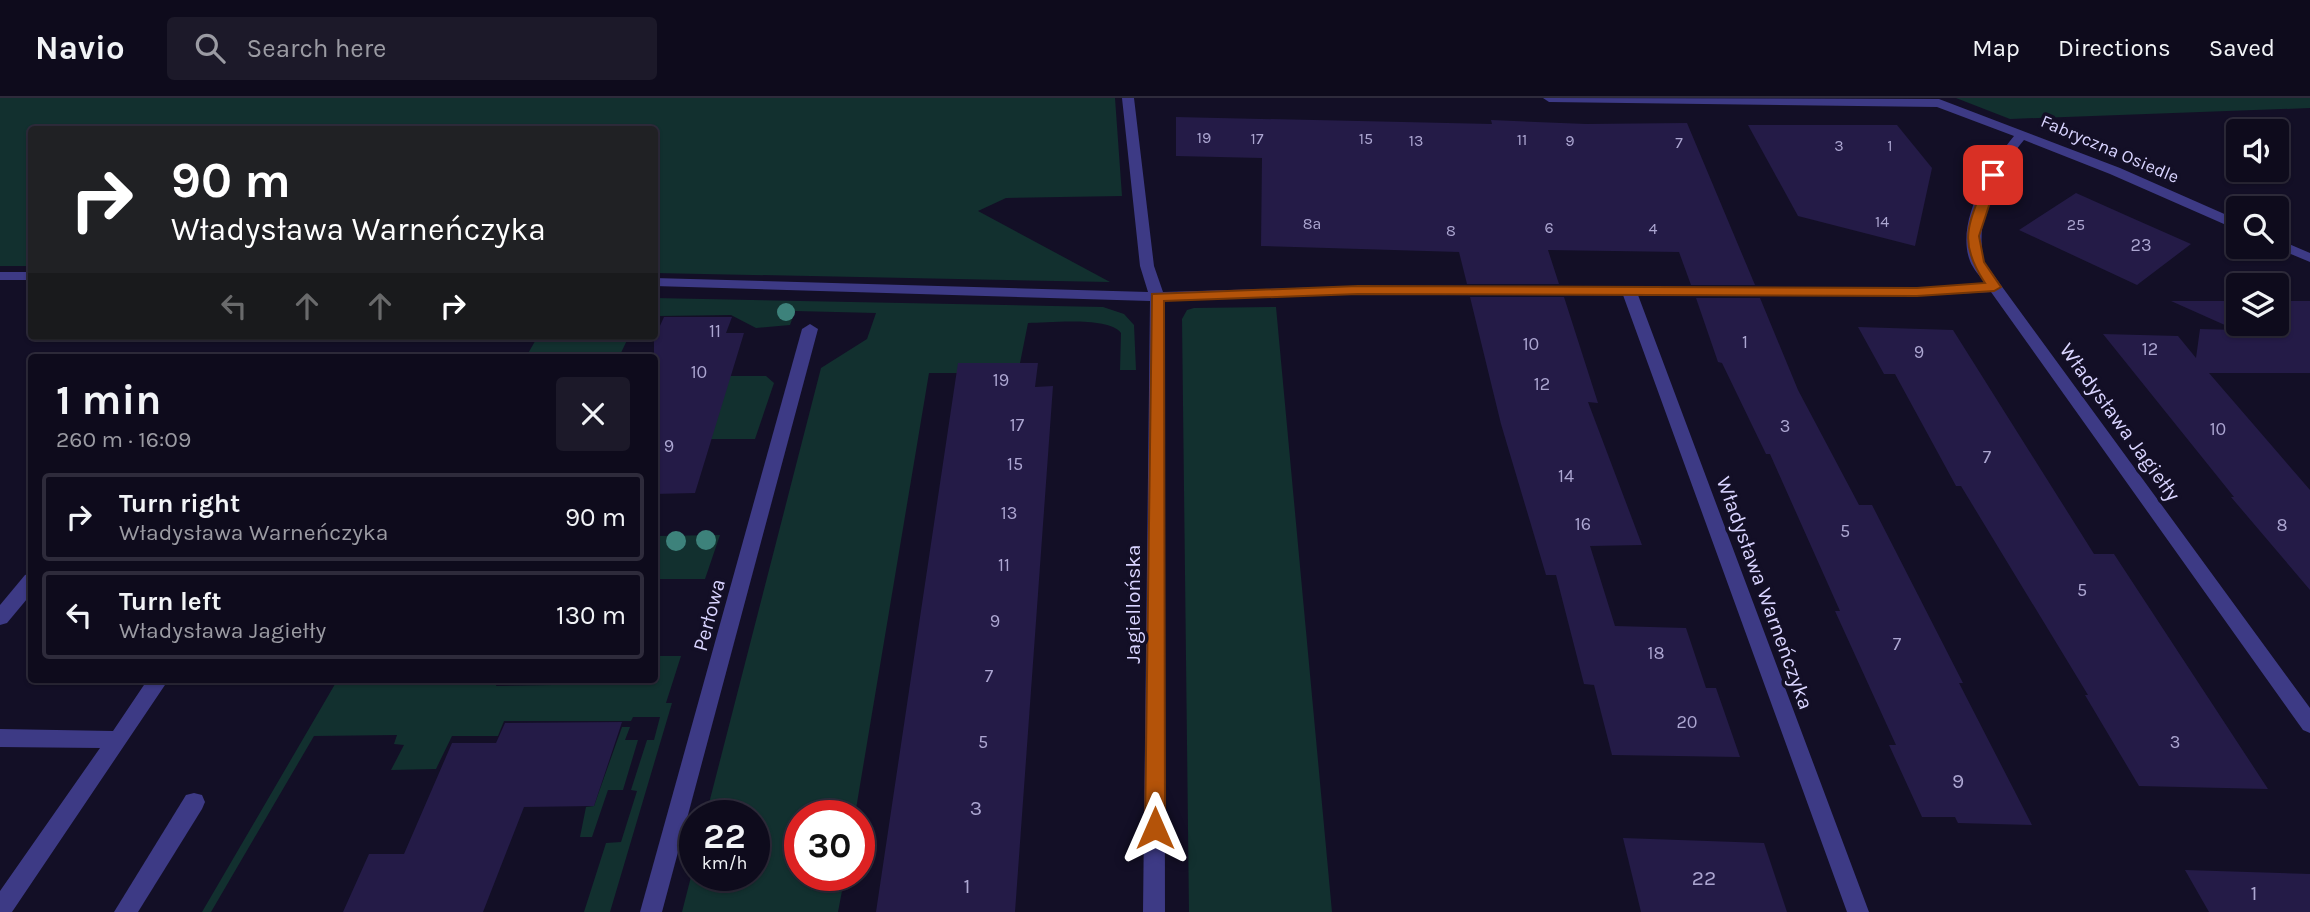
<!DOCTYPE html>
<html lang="en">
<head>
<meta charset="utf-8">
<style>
  :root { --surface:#0e0b1c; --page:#1c1929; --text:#f1f3f6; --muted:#9b9ba3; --line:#2e2b3b }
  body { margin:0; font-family:Karla,sans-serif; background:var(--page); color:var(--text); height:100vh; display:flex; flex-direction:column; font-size:26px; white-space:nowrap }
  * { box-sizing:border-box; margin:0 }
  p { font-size:23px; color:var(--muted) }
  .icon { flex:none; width:38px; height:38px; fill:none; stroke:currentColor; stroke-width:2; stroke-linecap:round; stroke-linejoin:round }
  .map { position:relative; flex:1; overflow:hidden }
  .panel { position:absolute; left:28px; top:256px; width:630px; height:329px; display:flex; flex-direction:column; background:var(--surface); border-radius:7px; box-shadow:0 2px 5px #0004,0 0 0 2px var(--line) }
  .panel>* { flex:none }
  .hud { position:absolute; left:28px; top:28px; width:630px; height:214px; border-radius:7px; box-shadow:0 2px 5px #0004,0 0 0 2px var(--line); background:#202124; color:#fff; overflow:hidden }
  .tools { position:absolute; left:2226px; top:21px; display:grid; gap:14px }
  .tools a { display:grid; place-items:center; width:63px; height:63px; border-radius:7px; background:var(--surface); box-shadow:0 2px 5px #0004,0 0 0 2px var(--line); font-size:35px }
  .speed { position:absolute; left:679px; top:702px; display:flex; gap:14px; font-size:35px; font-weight:700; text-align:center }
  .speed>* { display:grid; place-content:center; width:91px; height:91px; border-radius:50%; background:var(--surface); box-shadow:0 2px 5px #0004,0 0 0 2px var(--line); line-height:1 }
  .speed small { font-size:18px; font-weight:400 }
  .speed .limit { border:10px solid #d22; background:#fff; color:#111 }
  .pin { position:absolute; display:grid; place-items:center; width:60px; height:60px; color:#fff; margin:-30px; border-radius:14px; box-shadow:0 4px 10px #0006 }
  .me { position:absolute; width:77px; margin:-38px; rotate:0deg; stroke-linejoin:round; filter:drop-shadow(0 0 5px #0008) }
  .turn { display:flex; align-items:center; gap:24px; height:147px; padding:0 28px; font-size:32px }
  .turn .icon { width:91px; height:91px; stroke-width:2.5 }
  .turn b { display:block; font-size:49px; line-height:60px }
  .lanes { display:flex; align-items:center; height:66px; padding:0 28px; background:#0003; justify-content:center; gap:35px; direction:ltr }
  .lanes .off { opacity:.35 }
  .round { display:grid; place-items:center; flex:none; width:74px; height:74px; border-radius:7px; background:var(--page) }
  .overview { display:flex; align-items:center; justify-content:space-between; height:119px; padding:0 28px }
  h1 { font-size:42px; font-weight:700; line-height:52px }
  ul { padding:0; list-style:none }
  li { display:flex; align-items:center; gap:21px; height:88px; margin:0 14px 10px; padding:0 14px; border:4px solid var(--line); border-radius:7px }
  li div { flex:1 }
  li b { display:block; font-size:26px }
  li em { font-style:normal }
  header { display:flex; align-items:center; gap:42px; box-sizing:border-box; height:98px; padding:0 35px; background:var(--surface); border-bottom:2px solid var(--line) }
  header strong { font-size:33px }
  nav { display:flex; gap:38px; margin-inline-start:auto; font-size:24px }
  .search { width:490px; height:63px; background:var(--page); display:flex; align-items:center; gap:18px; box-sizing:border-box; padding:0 24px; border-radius:7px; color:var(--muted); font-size:26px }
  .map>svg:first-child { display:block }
  .green { fill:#12302f }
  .building { fill:#241b47 }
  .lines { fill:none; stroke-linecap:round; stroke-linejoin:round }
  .minor { fill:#3d3a85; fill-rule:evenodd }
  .tree { fill:#3d827b }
  .route { fill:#b45309; stroke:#753606; stroke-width:2 }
  .labels { text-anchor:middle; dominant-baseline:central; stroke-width:7; stroke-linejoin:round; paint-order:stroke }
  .far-number-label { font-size:16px; fill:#aca6d1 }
  .far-street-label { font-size:18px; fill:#d9d4ff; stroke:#130f26 }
  .number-label { font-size:18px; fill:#aca6d1 }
  .street-label { font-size:21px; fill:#d9d4ff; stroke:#130f26 }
  .near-number-label { font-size:21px; fill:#aca6d1 }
</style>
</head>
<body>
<header>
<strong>Navio</strong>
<div class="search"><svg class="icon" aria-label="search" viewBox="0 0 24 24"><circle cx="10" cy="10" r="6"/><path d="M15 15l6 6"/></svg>Search here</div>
<nav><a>Map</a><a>Directions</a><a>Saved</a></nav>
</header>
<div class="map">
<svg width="2310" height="814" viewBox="0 0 2310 814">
  <rect width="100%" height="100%" fill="#130f26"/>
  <g class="green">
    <polygon points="0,0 1115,0 1122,98 1006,100 978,113 1110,184 655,175 654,32 32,32 31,168 0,168"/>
    <polygon points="1956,0 2310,0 2310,10 2010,21"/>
    <path d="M655 200 1103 209 1124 216 1134 227 1136 272H1120L1121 235C1109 218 1048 225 1028 225L1020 265H959L957 275H929L855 717 800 718V777H845L838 814H682L695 763V777H754V718L706 717 821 270 867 241 876 215 795 213 790 227 756 230 731 217 660 218 655 224Z"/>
    <polygon points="1276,209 1332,814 1189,814 1182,221 1187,212 1194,210"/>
    <polygon points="538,238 629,238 619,259 526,259"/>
    <polygon points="710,278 766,278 774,285 755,341 689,341"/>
    <polygon points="720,437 705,481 655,481 655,438"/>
    <polygon points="655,558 681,558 666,605 672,605 610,814 584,814 606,745 621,744 637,693 631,692 647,642 654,642 660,619 633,619 631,623 504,623 498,638 452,638 436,671 391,672 404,647 394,646 397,637 314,638 211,814 202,814 338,581 498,581 496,588 613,586 615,581 654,581"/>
    <polygon points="622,629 630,629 625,642 638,642 623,692 608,692 592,739 580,739 586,709 594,708"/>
  </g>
  <g class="building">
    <polygon points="1176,19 1492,26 1491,22 1586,26 1687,25 1755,187 1691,187 1679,154 1548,152 1559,186 1467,186 1459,154 1261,148 1262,60 1176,58"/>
    <polygon points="1748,27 1897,27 1932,70 1915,148 1798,118"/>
    <polygon points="2076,95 2132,120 2191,146 2137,187 2019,132"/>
    <polygon points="1470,199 1564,199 1598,305 1588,304 1642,447 1590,448 1615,528 1686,530 1706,590 1716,590 1740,659 1612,657 1594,587 1584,586 1556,477 1546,477 1501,326"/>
    <polygon points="1696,200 1760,200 1798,292 1859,407 1872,407 1963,585 1959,585 2032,727 1958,725 1955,719 1922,719 1889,647 1896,647 1835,513 1840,513 1770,356 1766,356 1722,265 1718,264"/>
    <polygon points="2171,203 2238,203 2238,226 2277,226 2277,203 2310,203 2310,275 2209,275 2310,392 2310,492 2231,399 2234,399 2103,236 2178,238 2196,260 2200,231 2236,232"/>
    <polygon points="664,219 732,219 726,235 744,235 695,395 654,396 654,241"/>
    <polygon points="1858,229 1953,232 2094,456 2114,456 2268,691 2139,688 2085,597 2088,597 1961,388 1956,388 1895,276 1884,276"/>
    <polygon points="958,265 1038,265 1035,289 1053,288 1015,814 876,814"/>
    <polygon points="622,624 594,708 524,709 483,814 343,814 369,756 404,756 452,645 496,645 505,625"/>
    <polygon points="1623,740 1764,745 1787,814 1641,814"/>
    <polygon points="2185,772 2310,776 2310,814 2209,814"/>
  </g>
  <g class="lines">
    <g class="minor">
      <path d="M1122 0H1134L1154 168 1163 194 1358 188 1917 190 1985 185C1980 178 1973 171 1970 163 1955 124 1990 67 2014 38L1937 9 1549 4 1543 0 1939 1 2120 70 2238 122V131L2233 130 2110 76 2024 42C1996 75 1974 120 1984 164L2310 610V635L2303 632 1991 194 1917 198 1638 197 1869 814H1847L1623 197 1358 196 1164 203 1165 814H1143L1150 203 654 188V180L1148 194 1140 168Z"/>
      <polygon points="2277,141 2310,155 2310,164 2274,149 2277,149"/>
      <rect x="0" y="174" width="32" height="8"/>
      <polygon points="810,226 818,231 662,814 640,814 802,231"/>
      <polygon points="32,475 32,495 7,525 0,527 0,507 25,477"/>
      <polygon points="148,581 169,581 12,814 0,814 0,793 100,650 0,649 0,631 113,633"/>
      <polygon points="194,695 202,697 205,704 202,711 138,814 114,814 186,697"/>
    </g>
  </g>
  <g class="tree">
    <circle cx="786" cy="214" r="9"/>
    <circle cx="706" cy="442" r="10"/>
    <circle cx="676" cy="443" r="10"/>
  </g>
  <path class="route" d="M1993 74 1999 77 1979 138 1984 164 2001 189 1994 193 1917 198 1358 196 1164 203 1165 730 1162 736 1155 739 1148 736 1145 730 1152 196 1358 188 1917 190 1985 185C1955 140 1971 124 1987 77Z"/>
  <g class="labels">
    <g class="far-number-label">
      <text x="1204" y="39">19</text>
      <text x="1257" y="40">17</text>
      <text x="1366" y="40">15</text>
      <text x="1522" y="41">11</text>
      <text x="1416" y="42">13</text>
      <text x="1570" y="42">9</text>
      <text x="1679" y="44">7</text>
      <text x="1839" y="47">3</text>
      <text x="1890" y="47">1</text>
      <text x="1882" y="123">14</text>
      <text x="1312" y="125">8a</text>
      <text x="2076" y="126">25</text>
      <text x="1549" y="129">6</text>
      <text x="1653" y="130">4</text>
      <text x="1451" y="132">8</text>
    </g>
    <g class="far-street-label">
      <text transform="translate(2110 51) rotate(23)">Fabryczna Osiedle</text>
    </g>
    <g class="number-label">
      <text x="2141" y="147">23</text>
      <text x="715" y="233">11</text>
      <text x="1745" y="244">1</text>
      <text x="1531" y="246">10</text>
      <text x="2150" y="251">12</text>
      <text x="1919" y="254">9</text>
      <text x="699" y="274">10</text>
      <text x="1001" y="282">19</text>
      <text x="1542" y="286">12</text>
      <text x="1017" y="327">17</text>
      <text x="1785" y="328">3</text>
      <text x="2218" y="331">10</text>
      <text x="669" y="348">9</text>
      <text x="1987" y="359">7</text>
      <text x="1015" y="366">15</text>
      <text x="1566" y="378">14</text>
      <text x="1009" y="415">13</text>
      <text x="1583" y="426">16</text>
      <text x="2282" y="427">8</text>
      <text x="1845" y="433">5</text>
      <text x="1004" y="467">11</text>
      <text x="2082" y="492">5</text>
      <text x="995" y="523">9</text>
      <text x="1897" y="546">7</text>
      <text x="1656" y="555">18</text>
      <text x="989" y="578">7</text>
      <text x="1687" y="624">20</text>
      <text x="983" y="644">5</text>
      <text x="2175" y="644">3</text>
    </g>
    <g class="street-label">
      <text transform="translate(2120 324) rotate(54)">Władysława Jagiełły</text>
      <text transform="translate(1765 495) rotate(70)">Władysława Warneńczyka</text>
      <text transform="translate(1133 506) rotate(-90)">Jagiellońska</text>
      <text transform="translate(709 517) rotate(-75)">Perłowa</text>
    </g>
    <g class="near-number-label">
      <text x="1958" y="683">9</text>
      <text x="976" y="710">3</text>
      <text x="1704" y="780">22</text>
      <text x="967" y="788">1</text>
      <text x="2254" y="795">1</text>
    </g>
  </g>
</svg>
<div class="tools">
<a><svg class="icon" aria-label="sound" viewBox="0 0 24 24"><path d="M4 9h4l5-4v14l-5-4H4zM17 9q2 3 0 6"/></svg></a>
<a><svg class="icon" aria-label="search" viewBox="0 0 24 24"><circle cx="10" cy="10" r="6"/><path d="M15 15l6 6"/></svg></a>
<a><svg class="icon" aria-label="layers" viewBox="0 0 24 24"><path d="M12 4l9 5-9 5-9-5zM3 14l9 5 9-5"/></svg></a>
</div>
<div class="speed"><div>22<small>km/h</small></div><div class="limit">30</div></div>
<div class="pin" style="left:1993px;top:77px;background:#d93025"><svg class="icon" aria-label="arrive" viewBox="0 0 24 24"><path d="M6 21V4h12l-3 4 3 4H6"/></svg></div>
<svg class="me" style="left:1155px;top:730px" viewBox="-20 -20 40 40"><path d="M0-17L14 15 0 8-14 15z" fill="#b45309" stroke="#fff" stroke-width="4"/></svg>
<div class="hud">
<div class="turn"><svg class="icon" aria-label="right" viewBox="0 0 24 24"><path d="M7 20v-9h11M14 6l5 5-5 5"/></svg><div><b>90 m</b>Władysława Warneńczyka</div></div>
<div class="lanes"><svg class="icon off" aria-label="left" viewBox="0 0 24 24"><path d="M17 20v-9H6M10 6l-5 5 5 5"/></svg><svg class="icon off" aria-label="ahead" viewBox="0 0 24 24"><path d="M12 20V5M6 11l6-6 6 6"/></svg><svg class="icon off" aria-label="ahead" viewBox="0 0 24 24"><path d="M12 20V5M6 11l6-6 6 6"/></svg><svg class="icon" aria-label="right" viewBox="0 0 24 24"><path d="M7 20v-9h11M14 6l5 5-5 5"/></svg></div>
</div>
<section class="panel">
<div class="overview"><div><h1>1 min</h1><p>260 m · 16:09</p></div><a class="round"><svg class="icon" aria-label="close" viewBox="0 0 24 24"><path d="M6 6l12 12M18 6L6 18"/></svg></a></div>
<ul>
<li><svg class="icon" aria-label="right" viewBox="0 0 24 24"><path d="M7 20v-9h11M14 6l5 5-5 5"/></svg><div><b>Turn right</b><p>Władysława Warneńczyka</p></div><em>90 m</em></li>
<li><svg class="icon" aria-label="left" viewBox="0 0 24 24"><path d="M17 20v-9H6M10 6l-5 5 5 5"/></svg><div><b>Turn left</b><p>Władysława Jagiełły</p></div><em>130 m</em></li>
</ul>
</section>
</div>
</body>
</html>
